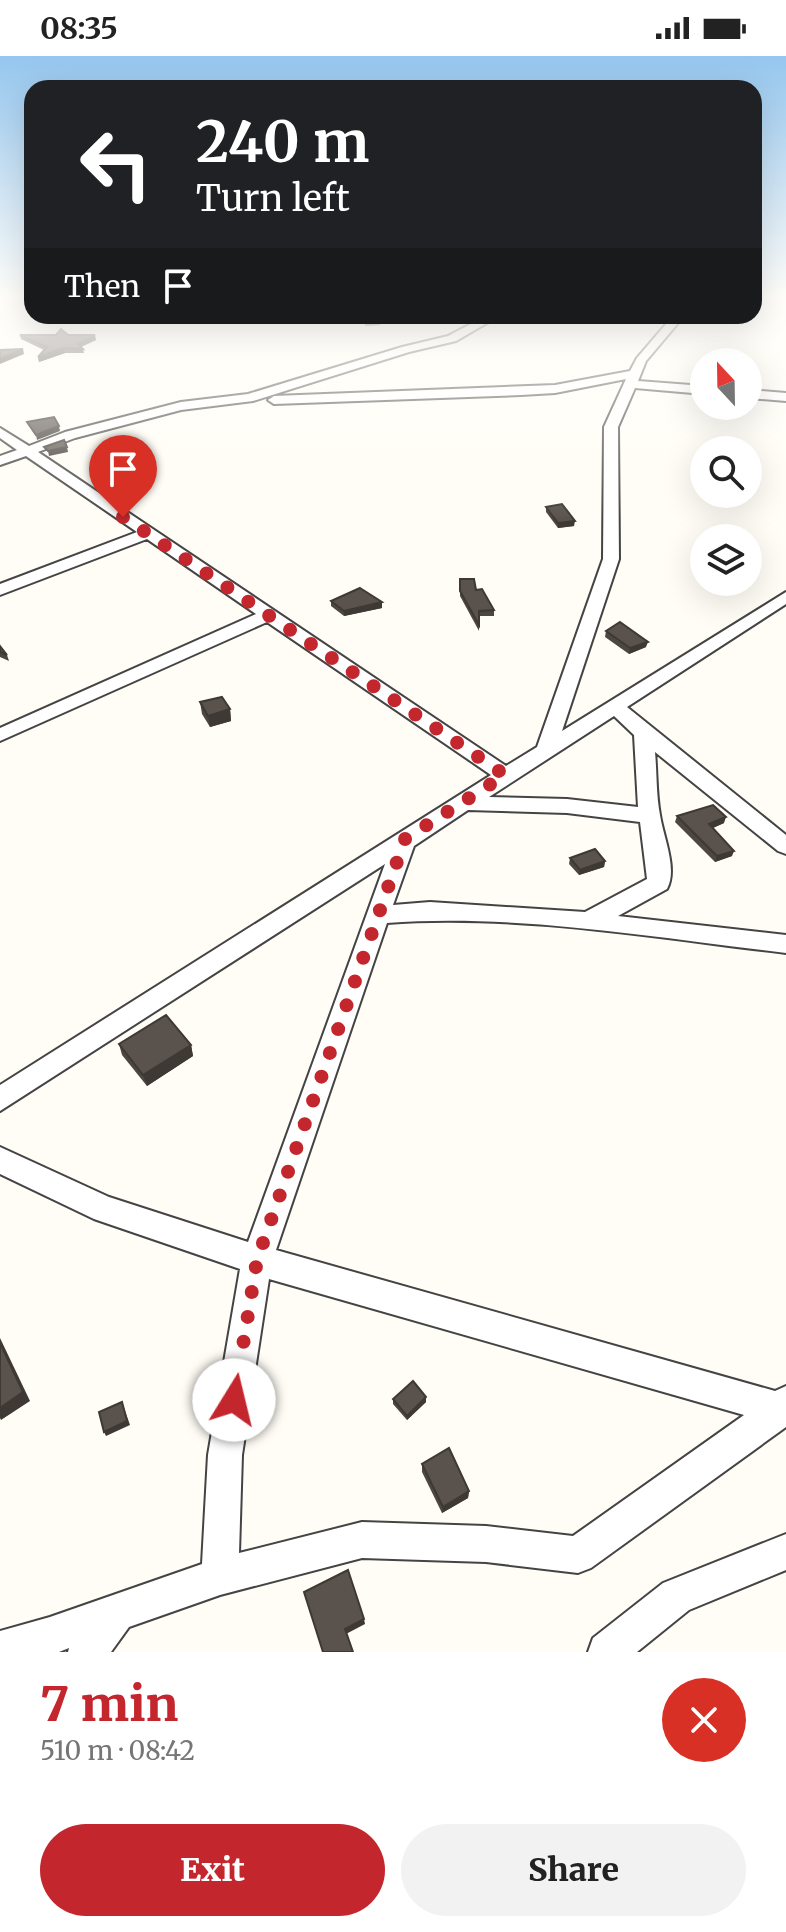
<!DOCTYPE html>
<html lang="en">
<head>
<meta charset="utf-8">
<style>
  :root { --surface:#fff; --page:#f2f2f2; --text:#222; --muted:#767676; --accent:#c4262e }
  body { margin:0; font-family:Merriweather,serif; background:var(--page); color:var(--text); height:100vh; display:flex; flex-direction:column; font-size:30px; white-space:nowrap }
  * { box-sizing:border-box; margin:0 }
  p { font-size:26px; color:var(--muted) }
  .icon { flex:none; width:44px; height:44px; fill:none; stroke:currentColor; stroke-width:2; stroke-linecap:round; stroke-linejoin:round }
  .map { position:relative; height:1596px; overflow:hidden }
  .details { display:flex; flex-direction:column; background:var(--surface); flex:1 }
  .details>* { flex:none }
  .banner { position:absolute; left:24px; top:24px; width:738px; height:244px; border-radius:24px; box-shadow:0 8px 32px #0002; background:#202124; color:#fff; overflow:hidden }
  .needle { width:52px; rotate:338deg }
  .tools { position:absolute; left:690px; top:292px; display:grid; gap:16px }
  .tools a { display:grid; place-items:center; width:72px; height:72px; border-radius:50%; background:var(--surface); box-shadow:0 8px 32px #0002; font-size:40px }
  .pin { position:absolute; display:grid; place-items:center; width:68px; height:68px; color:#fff; margin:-82px -34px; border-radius:50% 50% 50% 0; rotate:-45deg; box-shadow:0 0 8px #0007 }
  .pin .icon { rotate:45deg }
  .me { position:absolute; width:88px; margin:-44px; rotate:9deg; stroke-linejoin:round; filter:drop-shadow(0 0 6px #0008) }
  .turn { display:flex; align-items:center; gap:28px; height:168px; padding:0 40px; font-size:36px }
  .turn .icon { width:104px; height:104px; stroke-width:2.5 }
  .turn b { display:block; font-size:56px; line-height:68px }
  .then { display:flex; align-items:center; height:76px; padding:0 40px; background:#0003; gap:16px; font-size:30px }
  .round { display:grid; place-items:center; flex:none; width:84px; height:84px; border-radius:42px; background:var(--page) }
  .summary { display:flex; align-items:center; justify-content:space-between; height:136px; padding:0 40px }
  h1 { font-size:48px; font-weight:800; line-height:60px; color:var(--accent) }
  .action { display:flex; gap:16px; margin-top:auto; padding:16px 40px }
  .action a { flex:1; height:92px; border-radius:48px; background:var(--accent); color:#fff; font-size:32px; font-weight:800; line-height:92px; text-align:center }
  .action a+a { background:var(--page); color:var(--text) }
  .status { display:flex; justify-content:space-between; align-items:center; height:56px; padding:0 40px; background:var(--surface); direction:ltr }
  .status svg { height:22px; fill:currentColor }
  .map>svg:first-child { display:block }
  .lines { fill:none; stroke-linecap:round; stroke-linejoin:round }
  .minor-casing { stroke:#444; stroke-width:4 }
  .minor { fill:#fff; fill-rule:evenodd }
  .wall { fill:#4d4742 }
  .shaded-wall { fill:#3f3936 }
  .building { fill:#5a524d; stroke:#3f3936; stroke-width:2 }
  .route { stroke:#c4262e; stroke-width:14; stroke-dasharray:0 25.2 }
</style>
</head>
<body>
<div class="status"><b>08:35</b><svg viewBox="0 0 49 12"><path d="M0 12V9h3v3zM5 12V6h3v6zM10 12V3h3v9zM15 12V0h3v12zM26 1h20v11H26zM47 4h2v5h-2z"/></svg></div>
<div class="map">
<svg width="786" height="1596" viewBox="0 0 786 1596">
  <rect width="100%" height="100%" fill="#fffdf5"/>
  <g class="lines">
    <defs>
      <g id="minor">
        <path d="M486 260H499L456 285 409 296 253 345 181 354 75 382 38 396 506 710 537 691 603 503 604 371 626 323 555 337 521 339 274 348 268 344 274 340 555 329 630 315 637 302 673 260H684L646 305 638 325 704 330V338L635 332 618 371 619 503 562 675 786 536V548L627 651 786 779V798L778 795 655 696C657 717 656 738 660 759 663 780 678 813 667 833L618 860 786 879V897C659 882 514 857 387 867L276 1194 775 1335 786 1330V1371L591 1512 578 1517 486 1506 362 1502 220 1539 129 1571 111 1596H68L69 1592 59 1596H0V1575L50 1561 202 1508 208 1399 240 1213 94 1163 0 1118V1091L109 1141 248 1186 385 808 0 1055V1029L491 719 267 566 0 685V672L256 558 147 483 0 539V528L137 476 26 400 0 409V400L17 394 0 382V372L29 390 65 376 181 346 248 338 402 291 448 280ZM614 660 634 679 638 751 567 743 489 741ZM468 754 567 757 640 766 647 823 585 856 430 846 393 849 414 790ZM269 1223 744 1359 573 1480 486 1470 362 1466 239 1497 242 1399Z"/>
        <polygon points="748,334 786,337 786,345 748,342"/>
        <polygon points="786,1478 786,1514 689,1554 637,1596 588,1596 593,1582 663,1527"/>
      </g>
    </defs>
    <use href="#minor" class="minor-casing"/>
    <use href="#minor" class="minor"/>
  </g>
  <g class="wall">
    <polygon points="365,260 383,260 380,263 380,269 365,270"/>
    <polygon points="20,279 68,279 96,284 81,291 83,293 84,297 65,297 39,306 38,301 44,294 21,283"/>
    <polygon points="546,451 574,470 558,472 546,456"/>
    <polygon points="460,523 476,534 494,554 494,560 479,560 479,575 460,540"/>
    <polygon points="331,545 382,546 382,552 344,560 331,550"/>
    <polygon points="606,575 646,591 629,598 605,581"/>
    <polygon points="0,590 7,599 9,605 0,601"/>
    <polygon points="200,646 230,653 231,665 210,671 202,658"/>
    <polygon points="677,760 724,767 713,772 732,800 715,806 675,766"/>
    <polygon points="570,802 605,805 604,811 579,819 569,808"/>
    <polygon points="119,988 191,989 193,1000 147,1030 122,999"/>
    <polygon points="393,1343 426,1346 407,1364 393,1348"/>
    <polygon points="422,1408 469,1435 468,1442 442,1457 422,1416"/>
  </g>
  <g class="shaded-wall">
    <polygon points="95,279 96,284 78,292 78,288"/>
    <polygon points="64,292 65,297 39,306 38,301"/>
    <polygon points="23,293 24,298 0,308 0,303"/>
    <polygon points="59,370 60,375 37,384 36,379"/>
    <polygon points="67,391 68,396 49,400 48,395"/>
    <polygon points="575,465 574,470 558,472 558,467"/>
    <polygon points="382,546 382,552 344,560 344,555"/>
    <polygon points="648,586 646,591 629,598 630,592"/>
    <polygon points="230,653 231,665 210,671 208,660"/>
    <polygon points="726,761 724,767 708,774 709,768"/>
    <polygon points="734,795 732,800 715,806 717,800"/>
    <polygon points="605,805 604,811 579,819 580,814"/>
    <polygon points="191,989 193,1000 147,1030 143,1019"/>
    <polygon points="0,1282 30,1345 1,1364 0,1362"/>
    <polygon points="426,1341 426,1346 407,1364 407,1360"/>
    <polygon points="122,1346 130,1369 106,1380 104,1376"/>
    <polygon points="469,1435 468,1442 442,1457 443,1451"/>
    <polygon points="364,1563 365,1568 346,1578 345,1573"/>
  </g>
  <g class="building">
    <rect x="365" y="260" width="15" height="5"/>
    <polygon points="61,273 68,279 95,279 78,288 83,293 64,292 38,301 47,291 20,279 56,279"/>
    <polygon points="23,293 0,303 0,294"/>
    <polygon points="54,361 59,370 36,379 27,366"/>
    <polygon points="64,384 67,391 48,395 44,391"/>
    <polygon points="562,448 575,465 558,467 546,451"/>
    <polygon points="460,523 474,523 476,534 482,533 494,554 479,555 479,569 460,535"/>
    <polygon points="360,532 382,546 344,555 331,545"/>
    <polygon points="620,566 648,586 630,592 606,575"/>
    <polygon points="0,590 7,599 0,596"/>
    <polygon points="222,641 230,653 208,660 200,646"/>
    <polygon points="713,749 726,761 709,768 734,795 717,800 677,760"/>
    <polygon points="595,793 605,805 580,814 570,802"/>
    <polygon points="166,959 191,989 143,1019 119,988"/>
    <polygon points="0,1287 23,1336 0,1352"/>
    <polygon points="413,1325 426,1341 407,1360 393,1343"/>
    <polygon points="122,1346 127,1365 104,1376 99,1356"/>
    <polygon points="449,1392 469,1435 443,1451 422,1408"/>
    <polygon points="348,1514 364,1563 345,1573 353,1596 323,1596 304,1536"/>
  </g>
  <linearGradient id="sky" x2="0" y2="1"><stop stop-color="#95c6ee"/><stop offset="0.52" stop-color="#fffefa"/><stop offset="1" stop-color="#fffefa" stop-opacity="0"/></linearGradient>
  <rect width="786" height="463" fill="url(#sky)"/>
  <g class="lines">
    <polyline class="route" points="123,461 505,719 405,783 257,1204 234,1344"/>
  </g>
</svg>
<div class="tools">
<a><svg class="needle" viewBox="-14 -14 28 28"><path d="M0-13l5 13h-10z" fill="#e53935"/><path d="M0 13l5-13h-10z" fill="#767676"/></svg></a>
<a><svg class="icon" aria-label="search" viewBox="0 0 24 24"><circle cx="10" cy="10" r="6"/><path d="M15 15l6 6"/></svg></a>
<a><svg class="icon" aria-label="layers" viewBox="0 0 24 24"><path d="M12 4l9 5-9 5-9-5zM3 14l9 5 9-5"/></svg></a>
</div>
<div class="pin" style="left:123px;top:461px;background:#d93025"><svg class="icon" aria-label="arrive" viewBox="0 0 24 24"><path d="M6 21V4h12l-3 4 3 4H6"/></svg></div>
<svg class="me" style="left:234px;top:1344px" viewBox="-20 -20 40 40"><circle r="19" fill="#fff"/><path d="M0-13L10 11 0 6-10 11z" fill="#c4262e"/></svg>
<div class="banner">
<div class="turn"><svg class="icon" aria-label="left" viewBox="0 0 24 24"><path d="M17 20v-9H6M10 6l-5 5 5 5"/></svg><div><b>240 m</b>Turn left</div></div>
<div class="then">Then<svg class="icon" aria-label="arrive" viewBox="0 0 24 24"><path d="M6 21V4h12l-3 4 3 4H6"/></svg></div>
</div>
</div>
<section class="details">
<div class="summary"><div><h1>7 min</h1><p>510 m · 08:42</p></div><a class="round" style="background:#d93025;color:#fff"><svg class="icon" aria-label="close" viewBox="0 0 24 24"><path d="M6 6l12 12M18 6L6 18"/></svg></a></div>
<div class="action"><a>Exit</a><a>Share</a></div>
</section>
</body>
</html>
